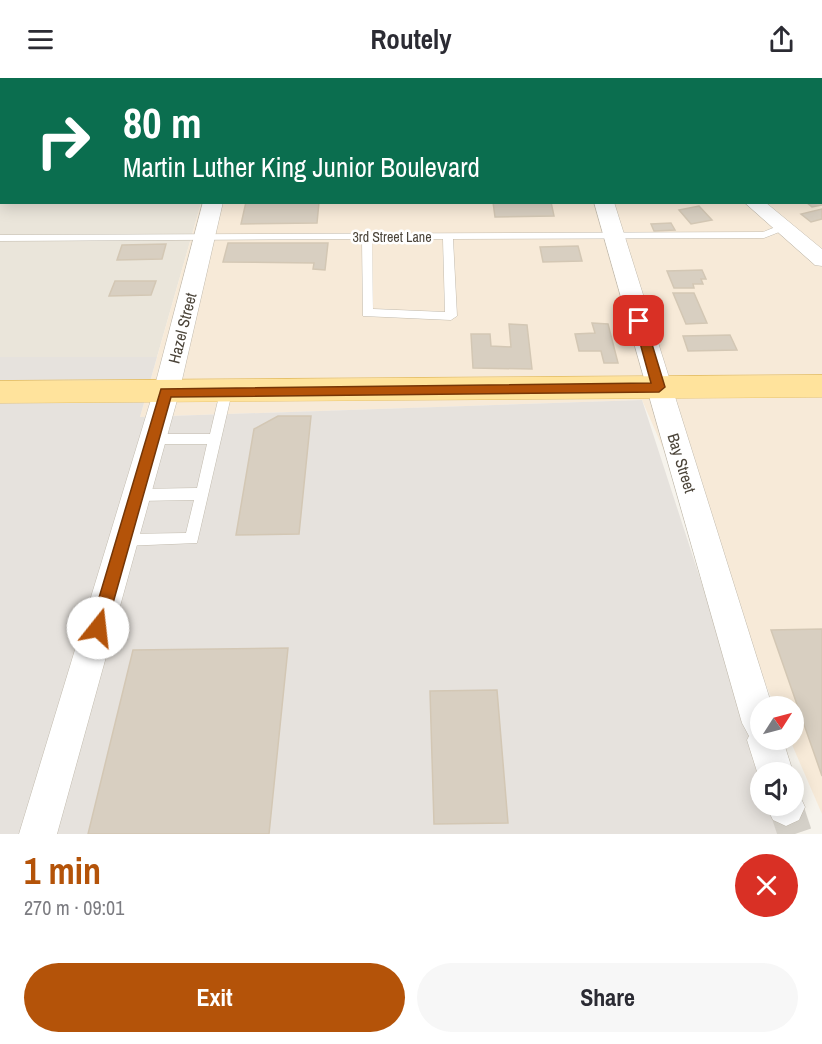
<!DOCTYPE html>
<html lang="en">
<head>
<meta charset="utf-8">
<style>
  :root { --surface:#fff; --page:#f7f7f7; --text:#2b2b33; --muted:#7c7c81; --accent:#b45309 }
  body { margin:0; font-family:"Archivo Narrow",sans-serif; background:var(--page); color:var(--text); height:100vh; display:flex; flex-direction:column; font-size:22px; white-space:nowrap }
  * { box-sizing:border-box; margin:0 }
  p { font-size:20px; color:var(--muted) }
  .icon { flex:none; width:33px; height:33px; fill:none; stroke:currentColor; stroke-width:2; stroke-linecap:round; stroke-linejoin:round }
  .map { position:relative; height:756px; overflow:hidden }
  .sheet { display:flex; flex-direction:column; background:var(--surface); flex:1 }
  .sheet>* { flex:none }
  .hud { position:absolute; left:0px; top:0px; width:822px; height:126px; box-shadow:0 3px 15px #0003; background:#0b6e4f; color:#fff; overflow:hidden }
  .needle { width:39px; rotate:54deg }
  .fabs { position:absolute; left:750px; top:618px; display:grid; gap:12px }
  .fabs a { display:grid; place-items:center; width:54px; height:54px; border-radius:50%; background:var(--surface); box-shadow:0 3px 15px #0003; font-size:30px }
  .pin { position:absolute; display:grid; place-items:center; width:51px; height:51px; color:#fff; margin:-26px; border-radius:12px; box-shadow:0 3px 9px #0006 }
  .me { position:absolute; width:66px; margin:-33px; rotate:16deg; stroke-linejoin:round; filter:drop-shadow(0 0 4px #0008) }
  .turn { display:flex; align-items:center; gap:21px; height:126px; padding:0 24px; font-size:27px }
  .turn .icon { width:78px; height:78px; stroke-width:2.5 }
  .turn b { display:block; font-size:42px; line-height:51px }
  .round { display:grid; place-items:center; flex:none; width:63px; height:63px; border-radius:32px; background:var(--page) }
  .summary { display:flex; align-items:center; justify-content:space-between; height:102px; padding:0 24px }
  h1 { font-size:36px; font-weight:800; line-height:45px; color:var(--accent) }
  .cta { display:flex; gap:12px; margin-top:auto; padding:12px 24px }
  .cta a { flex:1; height:69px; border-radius:36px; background:var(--accent); color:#fff; font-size:24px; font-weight:800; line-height:69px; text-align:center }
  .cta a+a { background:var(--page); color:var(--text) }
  header { display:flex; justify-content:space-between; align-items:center; height:78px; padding:0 24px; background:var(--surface); font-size:27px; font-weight:800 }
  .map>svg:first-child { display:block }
  .residential { fill:#eae5da }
  .commercial { fill:#f7ead8 }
  .industrial { fill:#e6e2dd }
  .building { fill:#d8cfc1; stroke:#d3c7b4; stroke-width:1.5 }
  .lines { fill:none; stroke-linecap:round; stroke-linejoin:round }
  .minor-tunnel { stroke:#d4d0c8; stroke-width:34; stroke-dasharray:34 17; stroke-linecap:butt }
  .service-casing { stroke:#c2bbae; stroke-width:1 }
  .minor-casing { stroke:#c2bbae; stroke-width:1 }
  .primary-casing { stroke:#e6c16a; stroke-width:1 }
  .service { fill:#fff; fill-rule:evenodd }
  .minor { fill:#fff; fill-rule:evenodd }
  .primary { fill:#ffe39c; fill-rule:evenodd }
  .route { fill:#b45309; stroke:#753606; stroke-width:1.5 }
  .labels { text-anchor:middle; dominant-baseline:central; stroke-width:5; stroke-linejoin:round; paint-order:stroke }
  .far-street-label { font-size:14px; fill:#4b4439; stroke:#fff }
  .street-label { font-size:16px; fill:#4b4439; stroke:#fff }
</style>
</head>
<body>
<header><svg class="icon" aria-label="menu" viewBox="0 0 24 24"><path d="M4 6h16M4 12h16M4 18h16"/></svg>Routely<svg class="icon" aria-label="share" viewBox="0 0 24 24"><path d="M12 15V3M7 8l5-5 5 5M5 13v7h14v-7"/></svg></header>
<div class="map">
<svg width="822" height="756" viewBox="0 0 822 756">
  <rect width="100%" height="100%" fill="#f6f3ec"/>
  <polygon class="residential" points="0,0 238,0 2,2 2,124 201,125 157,279 0,279"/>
  <polygon class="commercial" points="238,0 822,0 822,736 790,662 794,662 794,628 775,628 642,322 140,339 201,125 820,124 820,2"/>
  <polygon class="industrial" points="0,279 157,279 140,339 642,322 763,694 760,694 760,728 773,728 783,756 0,756"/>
  <g class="building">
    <polygon points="820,95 822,127 812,129 806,124 820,124"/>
    <polygon points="246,124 319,124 317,145 241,146"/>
    <polygon points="493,124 551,124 554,138 495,139"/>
    <polygon points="699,128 712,142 691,146 679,132"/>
    <polygon points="822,131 822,141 811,144 801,136"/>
    <polygon points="671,145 675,152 654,153 651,146"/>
    <polygon points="228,165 328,165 325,192 313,191 314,185 223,184"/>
    <polygon points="166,166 162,181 117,182 122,167"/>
    <polygon points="578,168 582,183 543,184 540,169"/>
    <polygon points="702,192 706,201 701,201 703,206 693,206 694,210 674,210 667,193"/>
    <polygon points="115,203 156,203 151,217 109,218"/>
    <polygon points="673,215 694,215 707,245 686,246"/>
    <polygon points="592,245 608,246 618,285 604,285 601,273 579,273 575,256 595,255"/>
    <polygon points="509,246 527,247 532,291 473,290 471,256 490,256 491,268 511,269"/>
    <polygon points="730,257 737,272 688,273 683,258"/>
    <polygon points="278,338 311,338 299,456 236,457 254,351"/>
    <polygon points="822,551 822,698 771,552"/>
    <polygon points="288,570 269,756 88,756 133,572"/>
    <polygon points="497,612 508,745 434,746 430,613"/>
  </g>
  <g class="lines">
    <polyline class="minor-tunnel" points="786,729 795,756"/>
    <defs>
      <g id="service">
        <rect x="391" y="0" width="8" height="2"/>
        <polygon points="646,0 654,0 656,2 647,2"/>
        <polygon points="701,0 709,0 710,2 702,2"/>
        <polygon points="803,0 811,0 813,2 804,2"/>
        <rect x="820" y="7" width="2" height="5"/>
        <polygon points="820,60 822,60 822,66 820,65"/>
        <polygon points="820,84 822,85 822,91 820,90"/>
        <path d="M783 146 787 147V151L764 160 453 161 457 238 451 242 363 238 362 161 0 163V157L763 154ZM372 161H443L445 234 373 231Z"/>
        <polygon points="226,309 232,314 197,465 123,468 118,467 116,462 118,457 123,456 186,455 194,422 136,423 131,421 129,417 131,413 136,411 197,410 207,366 152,366 145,361 152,356 210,356 220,314"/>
      </g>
      <g id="minor">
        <polygon points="240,0 256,0 239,2"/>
        <polygon points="596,0 612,0 613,2 597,2"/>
        <polygon points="2,6 2,17 0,18 0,7"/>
        <rect x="820" y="42" width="2" height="10"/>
        <rect x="0" y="51" width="2" height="10"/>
        <polygon points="203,124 223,124 179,315 57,756 19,756 153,315"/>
        <polygon points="594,124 614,124 772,628 760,628 760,662 783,662 793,694 760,694 760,703 747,662 749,658 742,645"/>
        <polygon points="744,124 765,124 822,171 822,188 815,187"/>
        <polygon points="794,713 799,716 805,729 799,742 786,748 773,742 766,728 794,728"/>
      </g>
      <polygon id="primary" points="822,297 822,319 0,325 0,303"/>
    </defs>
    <use href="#service" class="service-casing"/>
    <use href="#minor" class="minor-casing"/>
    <use href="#primary" class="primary-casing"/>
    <use href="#service" class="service"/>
    <use href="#minor" class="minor"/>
    <use href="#primary" class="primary"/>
  </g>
  <polygon class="route" points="639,239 645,243 665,309 659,314 171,319 106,550 104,556 98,558 92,556 90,550 161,311 651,305 634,243"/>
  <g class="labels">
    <g class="far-street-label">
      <text x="392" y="159">3rd Street Lane</text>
    </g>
    <g class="street-label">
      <text transform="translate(182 250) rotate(-76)">Hazel Street</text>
      <text transform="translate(682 385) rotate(73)">Bay Street</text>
    </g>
  </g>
</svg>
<div class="fabs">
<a><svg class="needle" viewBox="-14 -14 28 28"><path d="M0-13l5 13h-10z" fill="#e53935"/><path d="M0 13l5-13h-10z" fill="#7c7c81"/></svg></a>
<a><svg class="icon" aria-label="sound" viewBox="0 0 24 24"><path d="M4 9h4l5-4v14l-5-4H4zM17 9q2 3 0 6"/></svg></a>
</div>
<div class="pin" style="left:639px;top:243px;background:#d93025"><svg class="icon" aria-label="arrive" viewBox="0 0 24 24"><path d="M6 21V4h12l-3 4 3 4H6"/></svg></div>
<svg class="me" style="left:98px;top:550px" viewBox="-20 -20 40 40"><circle r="19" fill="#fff"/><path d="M0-13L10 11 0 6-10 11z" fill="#b45309"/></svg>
<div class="hud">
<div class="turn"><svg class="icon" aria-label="right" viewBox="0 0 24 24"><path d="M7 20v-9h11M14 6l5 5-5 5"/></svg><div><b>80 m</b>Martin Luther King Junior Boulevard</div></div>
</div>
</div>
<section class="sheet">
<div class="summary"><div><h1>1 min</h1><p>270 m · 09:01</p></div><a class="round" style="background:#d93025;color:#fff"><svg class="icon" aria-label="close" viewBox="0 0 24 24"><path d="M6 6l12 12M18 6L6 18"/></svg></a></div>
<div class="cta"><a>Exit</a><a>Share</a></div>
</section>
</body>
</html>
